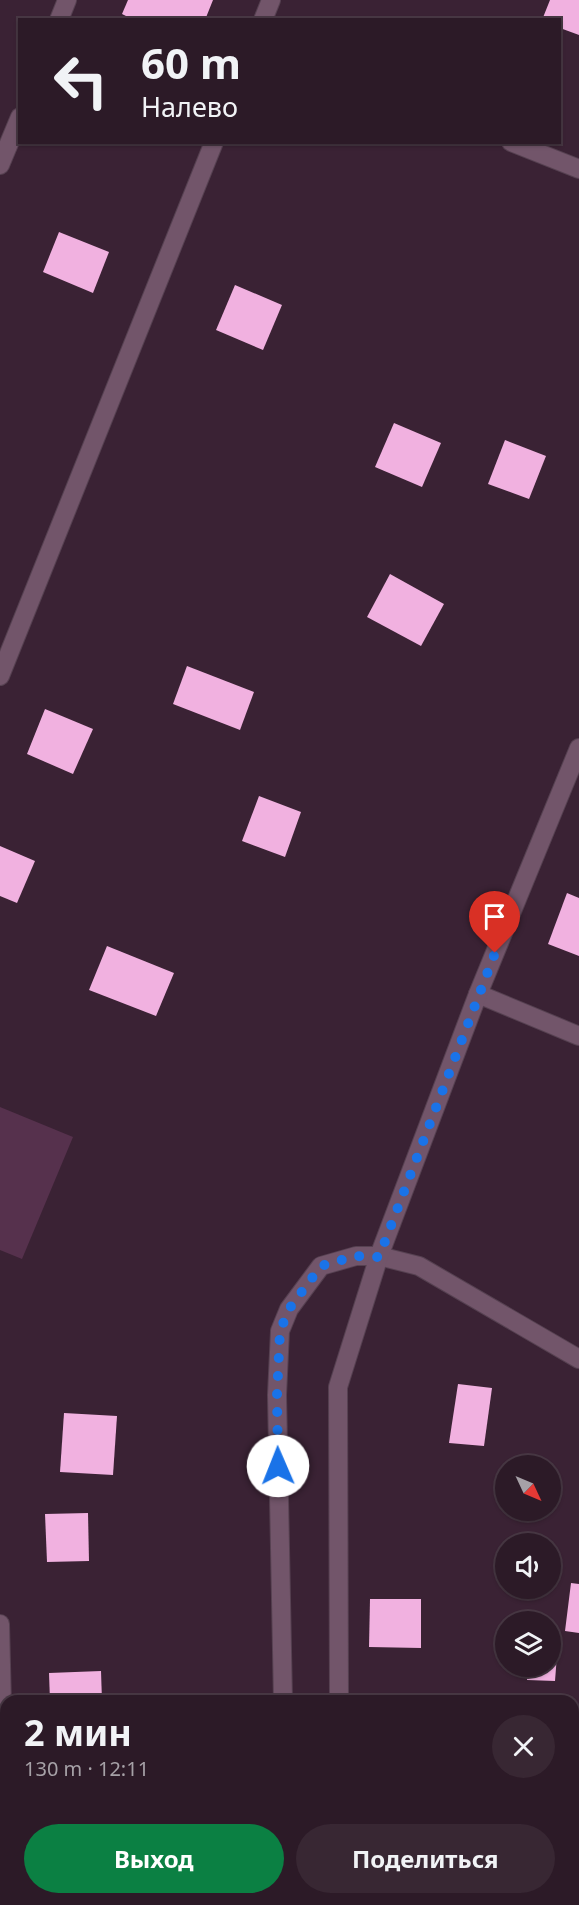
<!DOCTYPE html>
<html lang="ru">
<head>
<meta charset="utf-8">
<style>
  :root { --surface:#2c1a27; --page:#382733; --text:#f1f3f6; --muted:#a6a1a7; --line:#483844; --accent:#0b8043 }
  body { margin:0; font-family:"Noto Sans",sans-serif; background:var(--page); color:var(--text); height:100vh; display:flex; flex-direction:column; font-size:22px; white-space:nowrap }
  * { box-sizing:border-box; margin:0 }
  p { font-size:20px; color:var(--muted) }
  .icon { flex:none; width:33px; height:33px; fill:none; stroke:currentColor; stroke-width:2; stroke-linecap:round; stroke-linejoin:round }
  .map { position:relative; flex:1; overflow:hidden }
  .side { position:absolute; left:0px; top:1695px; width:579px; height:210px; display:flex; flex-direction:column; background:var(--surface); border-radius:18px 18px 0 0; box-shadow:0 2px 4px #0004,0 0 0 2px var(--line) }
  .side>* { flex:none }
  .guide { position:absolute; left:18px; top:18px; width:543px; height:126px; border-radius:0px; box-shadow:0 2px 4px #0004,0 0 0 2px var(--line); background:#2c1a27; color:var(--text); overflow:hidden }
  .needle { width:39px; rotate:134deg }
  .tools { position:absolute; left:495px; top:1455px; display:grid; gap:12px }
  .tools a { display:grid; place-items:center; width:66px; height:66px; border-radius:50%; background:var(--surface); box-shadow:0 2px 4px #0004,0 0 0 2px var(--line); font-size:30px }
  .pin { position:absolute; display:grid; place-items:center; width:51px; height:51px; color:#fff; margin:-62px -26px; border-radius:50% 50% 50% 0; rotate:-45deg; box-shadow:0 0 6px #0007 }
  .pin .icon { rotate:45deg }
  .me { position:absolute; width:66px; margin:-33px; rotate:359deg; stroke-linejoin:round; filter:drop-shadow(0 0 4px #0008) }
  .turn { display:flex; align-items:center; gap:21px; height:126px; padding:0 24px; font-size:27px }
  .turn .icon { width:78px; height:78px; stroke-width:2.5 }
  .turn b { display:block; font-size:42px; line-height:51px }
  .round { display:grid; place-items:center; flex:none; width:63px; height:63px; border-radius:32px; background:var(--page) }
  .head { display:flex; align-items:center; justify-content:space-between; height:102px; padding:0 24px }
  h1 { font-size:36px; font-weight:700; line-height:45px }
  .cta { display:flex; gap:12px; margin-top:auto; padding:12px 24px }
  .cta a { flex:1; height:69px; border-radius:36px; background:var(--accent); color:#fff; font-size:24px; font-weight:700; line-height:69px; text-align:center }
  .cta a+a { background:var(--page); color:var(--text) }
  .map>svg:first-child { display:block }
  .green { fill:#56314d }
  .building { fill:#f1b1e0 }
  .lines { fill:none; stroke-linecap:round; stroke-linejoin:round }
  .minor-casing { stroke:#564151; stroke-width:20 }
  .minor { stroke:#72556a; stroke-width:18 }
  .route { stroke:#1a73e8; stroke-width:10; stroke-dasharray:0 18 }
</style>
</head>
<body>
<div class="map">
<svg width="579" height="1905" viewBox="0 0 579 1905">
  <rect width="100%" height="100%" fill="#3a2234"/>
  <polygon class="green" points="0,1107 73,1137 22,1259 0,1250"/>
  <g class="building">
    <polygon points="128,0 213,0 205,20 134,20 122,14"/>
    <polygon points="550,0 579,0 579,35 560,28 560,20 542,20"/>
    <polygon points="59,232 109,252 93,293 43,272"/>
    <polygon points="235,285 282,305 263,350 216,330"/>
    <polygon points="394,423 441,443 422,487 375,467"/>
    <polygon points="505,440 546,456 529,499 488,484"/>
    <polygon points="390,574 444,604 421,646 367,617"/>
    <polygon points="187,666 254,692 240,730 173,704"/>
    <polygon points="45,709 93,729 73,774 27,754"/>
    <polygon points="259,796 301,812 285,857 242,841"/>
    <polygon points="0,846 35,861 17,903 0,896"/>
    <polygon points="567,893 579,898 579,956 548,944"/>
    <polygon points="107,946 174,973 156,1016 89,990"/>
    <polygon points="458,1384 492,1388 484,1446 449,1443"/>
    <polygon points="64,1413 117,1416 113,1475 60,1472"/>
    <polygon points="88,1513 89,1561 47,1562 45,1514"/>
    <polygon points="571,1583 579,1584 579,1633 565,1631"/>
    <polygon points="370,1599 421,1599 421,1648 369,1647"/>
    <polygon points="550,1655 557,1655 555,1681 527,1680 528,1666 550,1666"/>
    <polygon points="101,1671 102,1701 50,1701 49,1673"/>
    <polygon points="377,1899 429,1899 428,1905 377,1905"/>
  </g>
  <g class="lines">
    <defs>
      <g id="minor">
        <polyline points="59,20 67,0"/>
        <polyline points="263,20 271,0"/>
        <polyline points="511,142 579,169"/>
        <polyline points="0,165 20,117"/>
        <polyline points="0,676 214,142"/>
        <polyline points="478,994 579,1036"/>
        <polyline points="0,1624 6,1869"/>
        <polyline points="283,1701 277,1395 280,1331 289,1309 321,1266 356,1256 379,1256 419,1266 579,1359"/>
        <polyline points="339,1701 338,1387 379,1256 478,994 579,748"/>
        <polyline points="286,1899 286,1905"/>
        <polyline points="340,1899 340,1905"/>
        <polyline points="7,1905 7,1899"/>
      </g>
    </defs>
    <use href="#minor" class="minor-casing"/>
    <use href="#minor" class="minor"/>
  </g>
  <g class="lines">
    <polyline class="route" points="278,1466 277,1395 280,1331 289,1309 321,1266 356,1256 379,1257 495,953"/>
  </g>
</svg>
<div class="tools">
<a><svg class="needle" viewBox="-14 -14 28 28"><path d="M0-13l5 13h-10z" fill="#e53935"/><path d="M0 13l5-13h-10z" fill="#a6a1a7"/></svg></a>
<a><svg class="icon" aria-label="sound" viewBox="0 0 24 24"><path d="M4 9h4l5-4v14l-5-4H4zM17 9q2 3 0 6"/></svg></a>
<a><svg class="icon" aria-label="layers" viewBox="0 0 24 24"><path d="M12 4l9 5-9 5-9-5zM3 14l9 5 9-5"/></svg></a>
</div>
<div class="pin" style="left:495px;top:953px;background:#d93025"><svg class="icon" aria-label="arrive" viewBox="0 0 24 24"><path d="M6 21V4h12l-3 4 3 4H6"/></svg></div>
<svg class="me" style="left:278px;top:1466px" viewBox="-20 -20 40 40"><circle r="19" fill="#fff"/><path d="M0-13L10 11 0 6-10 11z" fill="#1a73e8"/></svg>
<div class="guide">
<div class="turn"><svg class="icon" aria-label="left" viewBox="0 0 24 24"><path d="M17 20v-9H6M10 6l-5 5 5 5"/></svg><div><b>60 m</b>Налево</div></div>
</div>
<section class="side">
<div class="head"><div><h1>2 мин</h1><p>130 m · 12:11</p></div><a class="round"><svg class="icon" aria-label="close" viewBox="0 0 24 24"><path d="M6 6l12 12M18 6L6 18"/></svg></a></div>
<div class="cta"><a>Выход</a><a>Поделиться</a></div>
</section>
</div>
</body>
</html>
